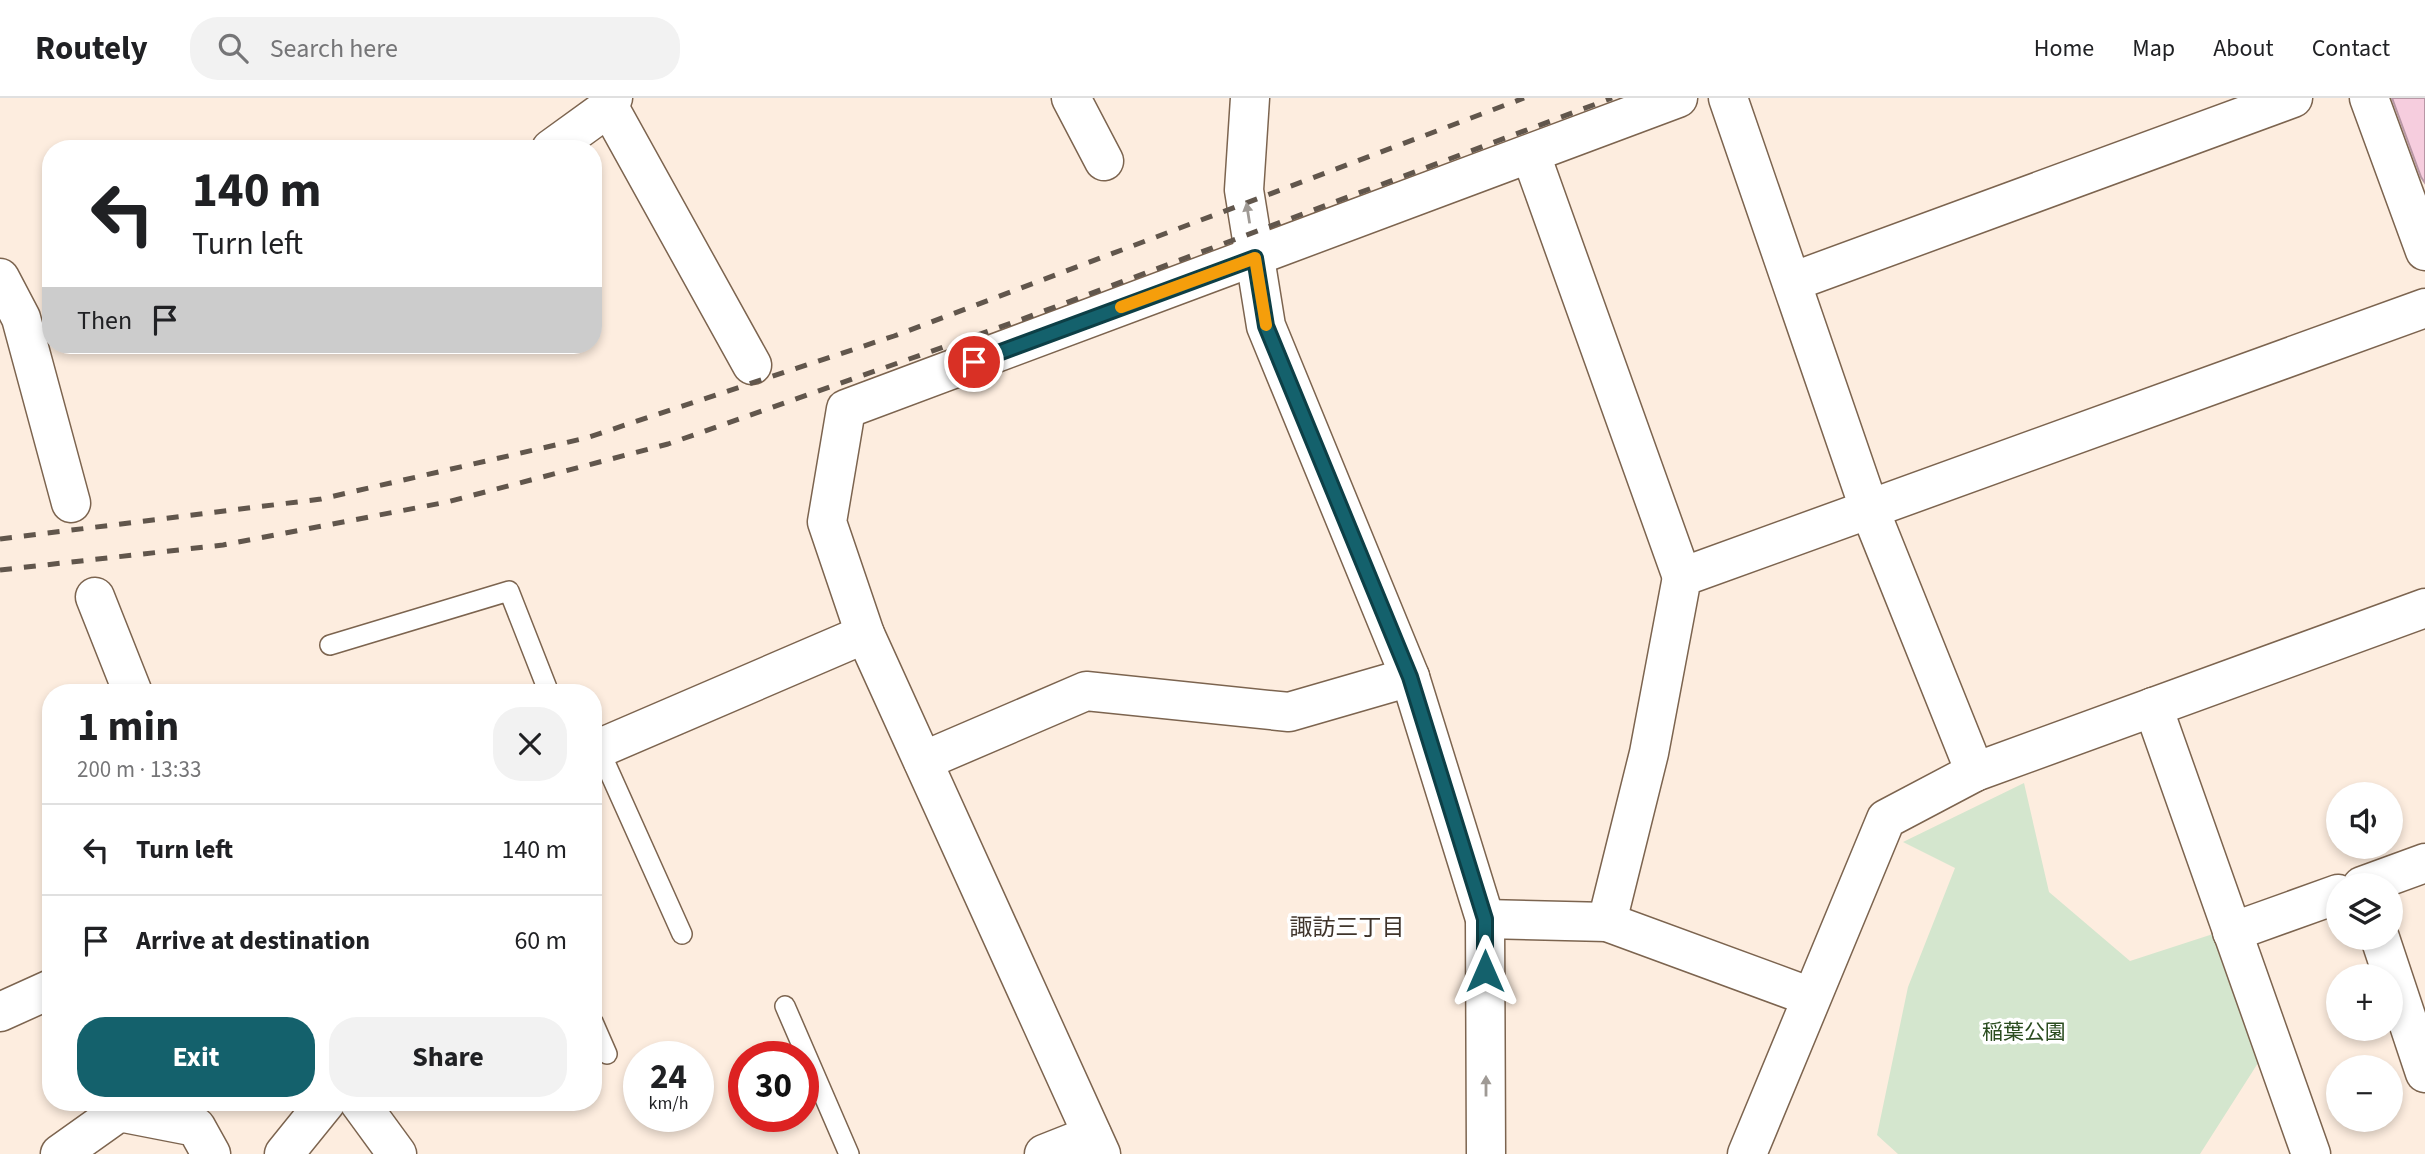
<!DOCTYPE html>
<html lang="en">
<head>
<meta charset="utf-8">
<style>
  :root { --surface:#fff; --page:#f2f2f2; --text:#202124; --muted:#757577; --line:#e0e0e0; --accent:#14616c }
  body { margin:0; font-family:"Source Sans 3","Noto Sans JP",sans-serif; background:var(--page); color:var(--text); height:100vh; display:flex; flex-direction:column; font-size:26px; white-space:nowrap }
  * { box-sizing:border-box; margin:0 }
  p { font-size:23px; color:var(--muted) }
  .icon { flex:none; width:38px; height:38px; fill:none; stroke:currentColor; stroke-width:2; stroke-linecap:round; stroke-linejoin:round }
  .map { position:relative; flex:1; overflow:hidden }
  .drawer { position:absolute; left:42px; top:586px; width:560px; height:427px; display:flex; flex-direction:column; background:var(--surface); border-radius:28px; box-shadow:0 4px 10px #0003 }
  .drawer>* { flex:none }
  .top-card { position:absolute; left:42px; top:42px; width:560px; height:214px; border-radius:28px; box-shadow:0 4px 10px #0003; background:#fff; color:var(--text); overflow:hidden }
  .fabs { position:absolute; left:2326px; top:684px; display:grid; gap:14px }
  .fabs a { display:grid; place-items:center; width:77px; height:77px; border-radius:50%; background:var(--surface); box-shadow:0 4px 10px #0003; font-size:35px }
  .speed { position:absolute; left:623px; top:943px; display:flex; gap:14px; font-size:35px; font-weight:700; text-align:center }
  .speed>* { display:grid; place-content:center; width:91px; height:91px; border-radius:50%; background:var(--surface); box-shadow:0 4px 10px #0003; line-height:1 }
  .speed small { font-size:18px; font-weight:400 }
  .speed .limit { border:10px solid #d22; background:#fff; color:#111 }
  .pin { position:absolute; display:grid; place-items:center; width:60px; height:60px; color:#fff; margin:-30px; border:4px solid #fff; border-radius:50%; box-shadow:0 2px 7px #0007 }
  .me { position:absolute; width:77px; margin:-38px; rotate:0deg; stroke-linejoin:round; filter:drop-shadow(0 0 5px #0008) }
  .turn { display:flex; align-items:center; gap:24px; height:147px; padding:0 35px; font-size:32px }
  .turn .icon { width:91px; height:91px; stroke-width:2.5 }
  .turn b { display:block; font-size:49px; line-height:60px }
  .then { display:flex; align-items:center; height:66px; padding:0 35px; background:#0003; gap:14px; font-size:26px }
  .round { display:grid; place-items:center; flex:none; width:74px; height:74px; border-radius:28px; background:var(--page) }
  .summary { display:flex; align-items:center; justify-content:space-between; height:119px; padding:0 35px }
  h1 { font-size:42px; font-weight:700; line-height:52px }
  .cta { display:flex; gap:14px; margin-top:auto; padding:14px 35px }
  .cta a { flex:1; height:80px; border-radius:28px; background:var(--accent); color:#fff; font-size:28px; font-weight:700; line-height:80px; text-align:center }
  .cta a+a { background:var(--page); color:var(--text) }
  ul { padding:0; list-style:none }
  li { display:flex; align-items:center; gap:21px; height:91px; padding:0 35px; border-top:2px solid var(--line) }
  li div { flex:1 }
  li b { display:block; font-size:26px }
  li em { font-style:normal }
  header { display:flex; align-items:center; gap:42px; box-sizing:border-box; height:98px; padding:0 35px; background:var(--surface); border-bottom:2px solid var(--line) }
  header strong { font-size:33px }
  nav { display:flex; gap:38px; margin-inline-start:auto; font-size:24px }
  .search { width:490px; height:63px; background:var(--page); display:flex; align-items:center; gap:18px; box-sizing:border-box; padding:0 24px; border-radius:28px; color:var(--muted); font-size:26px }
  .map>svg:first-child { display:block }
  .green { fill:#d4e6ce }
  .building { fill:#f6cdde; stroke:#b897a5; stroke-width:2 }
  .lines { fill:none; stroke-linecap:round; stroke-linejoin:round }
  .service-casing { stroke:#7c644f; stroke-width:22 }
  .minor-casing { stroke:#7c644f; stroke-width:41 }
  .service { stroke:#fff; stroke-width:19 }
  .minor { stroke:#fff; stroke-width:38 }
  .rail { stroke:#61564c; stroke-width:5; stroke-dasharray:12 12; stroke-linecap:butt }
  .oneway { fill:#9f9a95 }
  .route-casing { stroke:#0d3f46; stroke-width:18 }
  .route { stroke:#14616c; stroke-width:12 }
  .slow { stroke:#f59e0b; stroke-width:12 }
  .labels { text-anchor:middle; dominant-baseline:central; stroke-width:7; stroke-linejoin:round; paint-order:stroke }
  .park-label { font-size:21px; fill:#2a4c1f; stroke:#fff }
  .neighbourhood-label { font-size:23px; fill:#3f342b; stroke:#fff }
</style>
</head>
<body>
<header>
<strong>Routely</strong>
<div class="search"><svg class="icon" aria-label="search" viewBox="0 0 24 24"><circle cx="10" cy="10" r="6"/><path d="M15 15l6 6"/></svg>Search here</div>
<nav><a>Home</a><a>Map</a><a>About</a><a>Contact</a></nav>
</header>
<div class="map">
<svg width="2425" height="1056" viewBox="0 0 2425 1056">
  <rect width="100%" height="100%" fill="#fdeddf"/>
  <polygon class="green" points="2024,685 2049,794 2130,863 2213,836 2258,965 2200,1056 1898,1056 1877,1037 1908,889 1955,770 1903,744"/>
  <polygon class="building" points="2392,0 2425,0 2425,85 2421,79"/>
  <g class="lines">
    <defs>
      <g id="service">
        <polyline points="330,547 509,493 549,595"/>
        <polyline points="599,651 682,836"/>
        <polyline points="785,908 849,1056"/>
        <polyline points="593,924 607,956"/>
      </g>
      <g id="minor">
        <polyline points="1071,0 1104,63"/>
        <polyline points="1250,0 1244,92 1266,228 1410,579 1485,821 1486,1056"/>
        <polyline points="1728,0 1869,410 1975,674"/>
        <polyline points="2369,0 2425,153"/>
        <polyline points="609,9 752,267"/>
        <polyline points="551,51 609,9 613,0"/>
        <polyline points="1531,57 1682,479"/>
        <polyline points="0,180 21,220 71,405"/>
        <polyline points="1792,184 2293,0"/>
        <polyline points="95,499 133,595"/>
        <polyline points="2153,609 2311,1056"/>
        <polyline points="593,653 865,536"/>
        <polyline points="923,663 1086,593 1289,614 1410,579"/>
        <polyline points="2362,788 2425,765"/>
        <polyline points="1485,821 1607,824 1811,899"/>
        <polyline points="1607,824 1649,655 1682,479 2425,210"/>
        <polyline points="2232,834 2338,796"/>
        <polyline points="2380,840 2425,975"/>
        <polyline points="0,914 51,891"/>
        <polyline points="359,1004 397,1056"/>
        <polyline points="60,1056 119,1014 196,1029 211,1056"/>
        <polyline points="284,1056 326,1004"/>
        <polyline points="1044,1056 1092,1037"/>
        <polyline points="1101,1056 865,536 827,424 846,311 1678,0"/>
        <polyline points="1747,1056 1886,721 1975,674 2425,510"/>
      </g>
    </defs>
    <use href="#service" class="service-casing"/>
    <use href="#minor" class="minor-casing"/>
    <use href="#service" class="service"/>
    <use href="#minor" class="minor"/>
    <g class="rail">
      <polyline points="0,441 321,401 586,340 894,238 1524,0"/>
      <polyline points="0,472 223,447 447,404 668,346 1020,222 1612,0"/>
    </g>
  </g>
  <defs><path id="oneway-solid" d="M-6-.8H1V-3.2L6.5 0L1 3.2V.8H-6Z" transform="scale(1.75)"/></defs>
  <g class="oneway">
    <use href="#oneway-solid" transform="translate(1248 115) rotate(-99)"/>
    <use href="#oneway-solid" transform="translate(1486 988) rotate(-90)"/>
  </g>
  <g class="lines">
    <defs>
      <polyline id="route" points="974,264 1255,160 1266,228 1410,579 1485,821 1485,873"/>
    </defs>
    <use href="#route" class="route-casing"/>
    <use href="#route" class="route"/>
    <polyline class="slow" points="1121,209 1255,160 1266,227"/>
  </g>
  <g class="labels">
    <g class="park-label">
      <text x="2024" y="934">稲葉公園</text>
    </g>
    <g class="neighbourhood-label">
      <text x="1347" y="829">諏訪三丁目</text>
    </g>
  </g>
</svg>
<div class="fabs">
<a><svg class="icon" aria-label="sound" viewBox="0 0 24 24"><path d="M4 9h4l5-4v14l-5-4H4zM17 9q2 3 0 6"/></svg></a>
<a><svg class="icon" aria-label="layers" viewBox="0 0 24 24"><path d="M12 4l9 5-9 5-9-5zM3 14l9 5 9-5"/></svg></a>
<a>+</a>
<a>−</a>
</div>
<div class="speed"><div>24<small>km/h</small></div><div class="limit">30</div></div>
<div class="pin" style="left:974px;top:264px;background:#d93025"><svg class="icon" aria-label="arrive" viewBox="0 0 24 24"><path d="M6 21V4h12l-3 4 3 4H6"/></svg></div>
<svg class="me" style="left:1485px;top:873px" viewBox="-20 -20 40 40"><path d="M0-17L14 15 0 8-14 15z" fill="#14616c" stroke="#fff" stroke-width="4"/></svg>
<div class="top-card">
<div class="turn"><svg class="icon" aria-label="left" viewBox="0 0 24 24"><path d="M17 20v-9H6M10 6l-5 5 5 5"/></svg><div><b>140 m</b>Turn left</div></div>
<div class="then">Then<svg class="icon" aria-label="arrive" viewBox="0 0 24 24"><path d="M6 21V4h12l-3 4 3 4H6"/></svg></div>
</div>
<section class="drawer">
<div class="summary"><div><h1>1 min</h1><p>200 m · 13:33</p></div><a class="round"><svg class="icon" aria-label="close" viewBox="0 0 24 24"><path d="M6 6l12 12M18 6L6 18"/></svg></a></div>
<ul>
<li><svg class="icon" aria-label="left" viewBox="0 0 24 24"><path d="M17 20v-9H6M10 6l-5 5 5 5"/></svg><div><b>Turn left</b></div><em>140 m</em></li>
<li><svg class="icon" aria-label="arrive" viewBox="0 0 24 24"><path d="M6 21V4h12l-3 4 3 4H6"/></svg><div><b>Arrive at destination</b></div><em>60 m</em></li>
</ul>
<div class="cta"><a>Exit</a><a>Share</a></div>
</section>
</div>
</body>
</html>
